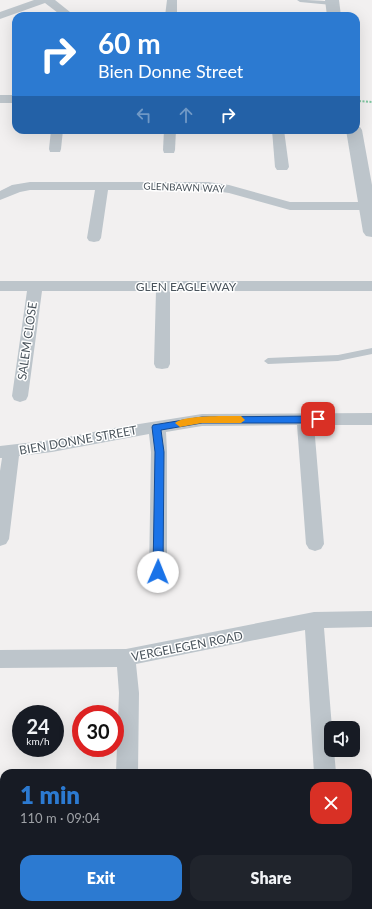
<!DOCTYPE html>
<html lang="en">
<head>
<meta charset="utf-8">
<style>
  :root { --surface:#171b24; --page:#20242c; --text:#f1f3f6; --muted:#9ea1a6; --accent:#2c7ad1 }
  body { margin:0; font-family:Lato,sans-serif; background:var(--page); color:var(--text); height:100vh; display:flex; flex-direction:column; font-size:15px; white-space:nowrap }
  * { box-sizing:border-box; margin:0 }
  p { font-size:13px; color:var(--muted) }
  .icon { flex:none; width:22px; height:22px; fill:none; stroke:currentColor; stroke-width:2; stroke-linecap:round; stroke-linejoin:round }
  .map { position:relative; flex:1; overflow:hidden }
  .sheet { position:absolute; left:0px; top:769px; width:372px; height:140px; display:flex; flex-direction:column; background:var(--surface); border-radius:12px 12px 0 0; box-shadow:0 4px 16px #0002 }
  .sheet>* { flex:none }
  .hud { position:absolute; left:12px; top:12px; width:348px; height:122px; border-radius:12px; box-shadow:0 4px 16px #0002; background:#2c7ad1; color:#fff; overflow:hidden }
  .controls { position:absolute; left:324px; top:721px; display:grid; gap:8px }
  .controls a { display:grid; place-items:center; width:36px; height:36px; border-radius:8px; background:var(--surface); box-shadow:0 4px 16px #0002; font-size:20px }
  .speed { position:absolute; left:12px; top:705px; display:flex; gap:8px; font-size:20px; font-weight:700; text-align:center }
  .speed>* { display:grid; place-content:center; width:52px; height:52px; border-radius:50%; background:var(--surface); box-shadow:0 4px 16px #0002; line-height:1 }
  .speed small { font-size:10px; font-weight:400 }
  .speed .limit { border:6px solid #d22; background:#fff; color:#111 }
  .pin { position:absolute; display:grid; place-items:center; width:34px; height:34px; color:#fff; margin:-17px; border-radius:8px; box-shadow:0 2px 6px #0006 }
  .me { position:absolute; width:44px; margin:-22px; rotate:1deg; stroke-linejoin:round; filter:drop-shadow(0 0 3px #0008) }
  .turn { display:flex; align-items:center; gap:14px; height:84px; padding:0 20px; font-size:18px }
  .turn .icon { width:52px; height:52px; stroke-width:2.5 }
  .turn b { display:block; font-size:28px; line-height:34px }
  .lanes { display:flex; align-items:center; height:38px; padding:0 20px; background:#0003; justify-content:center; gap:20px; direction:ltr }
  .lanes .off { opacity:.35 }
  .round { display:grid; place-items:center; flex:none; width:42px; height:42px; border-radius:12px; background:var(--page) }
  .headline { display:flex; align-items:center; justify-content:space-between; height:68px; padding:0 20px }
  h1 { font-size:24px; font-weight:800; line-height:30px; color:var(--accent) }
  .cta { display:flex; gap:8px; margin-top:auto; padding:8px 20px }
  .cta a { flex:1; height:46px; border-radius:12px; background:var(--accent); color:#fff; font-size:16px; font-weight:800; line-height:46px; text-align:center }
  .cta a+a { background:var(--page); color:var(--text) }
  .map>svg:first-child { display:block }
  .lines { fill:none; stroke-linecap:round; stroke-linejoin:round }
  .path { stroke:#7fc6a0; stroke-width:2; stroke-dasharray:2 1.5; stroke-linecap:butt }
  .service { fill:#bdc5cb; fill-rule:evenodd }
  .minor { fill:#bdc5cb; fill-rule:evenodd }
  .tertiary { fill:#bdc5cb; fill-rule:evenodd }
  .route { fill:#1a73e8; stroke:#114b97 }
  .slow { fill:#f59e0b }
  .labels { text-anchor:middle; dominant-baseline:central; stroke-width:3; stroke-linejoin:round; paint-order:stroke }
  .far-street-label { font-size:10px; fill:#4a545c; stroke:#fff }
  .street-label { font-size:12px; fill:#4a545c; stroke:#fff }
</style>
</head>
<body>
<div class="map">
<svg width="372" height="909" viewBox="0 0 372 909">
  <rect width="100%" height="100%" fill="#f2f0f0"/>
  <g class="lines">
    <polyline class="path" points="359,101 372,102"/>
    <g class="service">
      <path d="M297 0C308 0 326 0 335 3L332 5 300 2Z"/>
      <polygon points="372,348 372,354 338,361 268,364 264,361 268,358 338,355"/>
      <polygon points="6,905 18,905 17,909 5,909"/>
    </g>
    <g class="minor">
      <polygon points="34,0 55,0 75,16 62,16 45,3 0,19 0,12"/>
      <polygon points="167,0 177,0 177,16 165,16"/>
      <rect x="0" y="95" width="16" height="8"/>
      <polygon points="51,130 63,130 61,149 60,152 50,152 49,149"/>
      <polygon points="164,130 176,130 175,150 174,153 164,153 163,150"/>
      <polygon points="272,130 284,130 289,167 287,170 277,170 275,167"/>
      <polygon points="30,182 208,182 229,185 290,202 372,202 372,210 290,210 229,193 208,190 108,190 101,238 99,241 94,242 89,241 87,238 95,190 30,190 20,192 0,200 0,191 12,185"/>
      <polygon points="0,281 372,281 372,291 170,291 170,364 168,368 162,369 156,368 154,364 156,291 42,291 28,396 26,400 20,402 14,400 12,396 27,291 0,291"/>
      <polygon points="372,413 372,425 314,425 324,544 321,549 315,551 309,549 306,544 297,425 202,426 166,432 167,452 167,573 165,578 158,581 151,578 149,573 151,452 149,434 52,452 19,456 9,539 6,544 0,546 0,471 2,458 0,458 0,446 52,440 114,428 202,414"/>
      <polygon points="372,611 372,627 324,628 332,728 331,750 334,750 336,773 314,773 305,630 136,664 139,693 138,773 116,773 119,693 117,667 0,668 0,650 126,649 314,612"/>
      <rect x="0" y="882" width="4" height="22"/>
      <polygon points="368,883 372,883 372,905 367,905"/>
    </g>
    <g class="tertiary">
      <polygon points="325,0 339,0 341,16 327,16"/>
      <polygon points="356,126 360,127 362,130 372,185 372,237 366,236 363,232 346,130 356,130"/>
    </g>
  </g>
  <polygon class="route" points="318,416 323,419 318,423 202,423 161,430 164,452 163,572 161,575 154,575 153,572 155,452 152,427 153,425 202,417"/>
  <path class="slow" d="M241 416 245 420 241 423H202L180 427 175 423C182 415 229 416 241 416Z"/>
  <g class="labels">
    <g class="far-street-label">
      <text transform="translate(184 187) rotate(2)">GLENBAWN WAY</text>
    </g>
    <g class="street-label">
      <text x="186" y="286">GLEN EAGLE WAY</text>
      <text transform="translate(27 341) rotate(-82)">SALEM CLOSE</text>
      <text transform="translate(78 440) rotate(-10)">BIEN DONNE STREET</text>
      <text transform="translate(187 646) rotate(-11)">VERGELEGEN ROAD</text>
    </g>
  </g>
</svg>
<div class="controls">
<a><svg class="icon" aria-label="sound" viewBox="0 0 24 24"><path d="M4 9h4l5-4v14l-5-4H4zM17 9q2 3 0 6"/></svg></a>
</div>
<div class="speed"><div>24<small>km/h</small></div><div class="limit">30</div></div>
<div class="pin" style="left:318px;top:419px;background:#d93025"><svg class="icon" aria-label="arrive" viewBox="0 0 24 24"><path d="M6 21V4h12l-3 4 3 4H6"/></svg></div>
<svg class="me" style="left:158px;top:572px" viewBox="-20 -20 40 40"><circle r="19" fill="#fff"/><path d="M0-13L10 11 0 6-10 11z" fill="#1a73e8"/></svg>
<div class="hud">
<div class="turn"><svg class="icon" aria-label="right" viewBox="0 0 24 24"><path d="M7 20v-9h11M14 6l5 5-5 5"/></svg><div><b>60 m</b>Bien Donne Street</div></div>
<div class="lanes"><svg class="icon off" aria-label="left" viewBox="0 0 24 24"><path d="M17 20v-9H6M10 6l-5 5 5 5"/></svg><svg class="icon off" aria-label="ahead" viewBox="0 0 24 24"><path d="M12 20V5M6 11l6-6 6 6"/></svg><svg class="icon" aria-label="right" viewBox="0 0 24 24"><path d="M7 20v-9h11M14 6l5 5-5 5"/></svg></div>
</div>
<section class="sheet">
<div class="headline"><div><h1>1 min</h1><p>110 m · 09:04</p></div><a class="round" style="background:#d93025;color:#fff"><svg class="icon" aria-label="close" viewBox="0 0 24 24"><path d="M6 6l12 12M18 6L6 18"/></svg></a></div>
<div class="cta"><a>Exit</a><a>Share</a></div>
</section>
</div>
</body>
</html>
